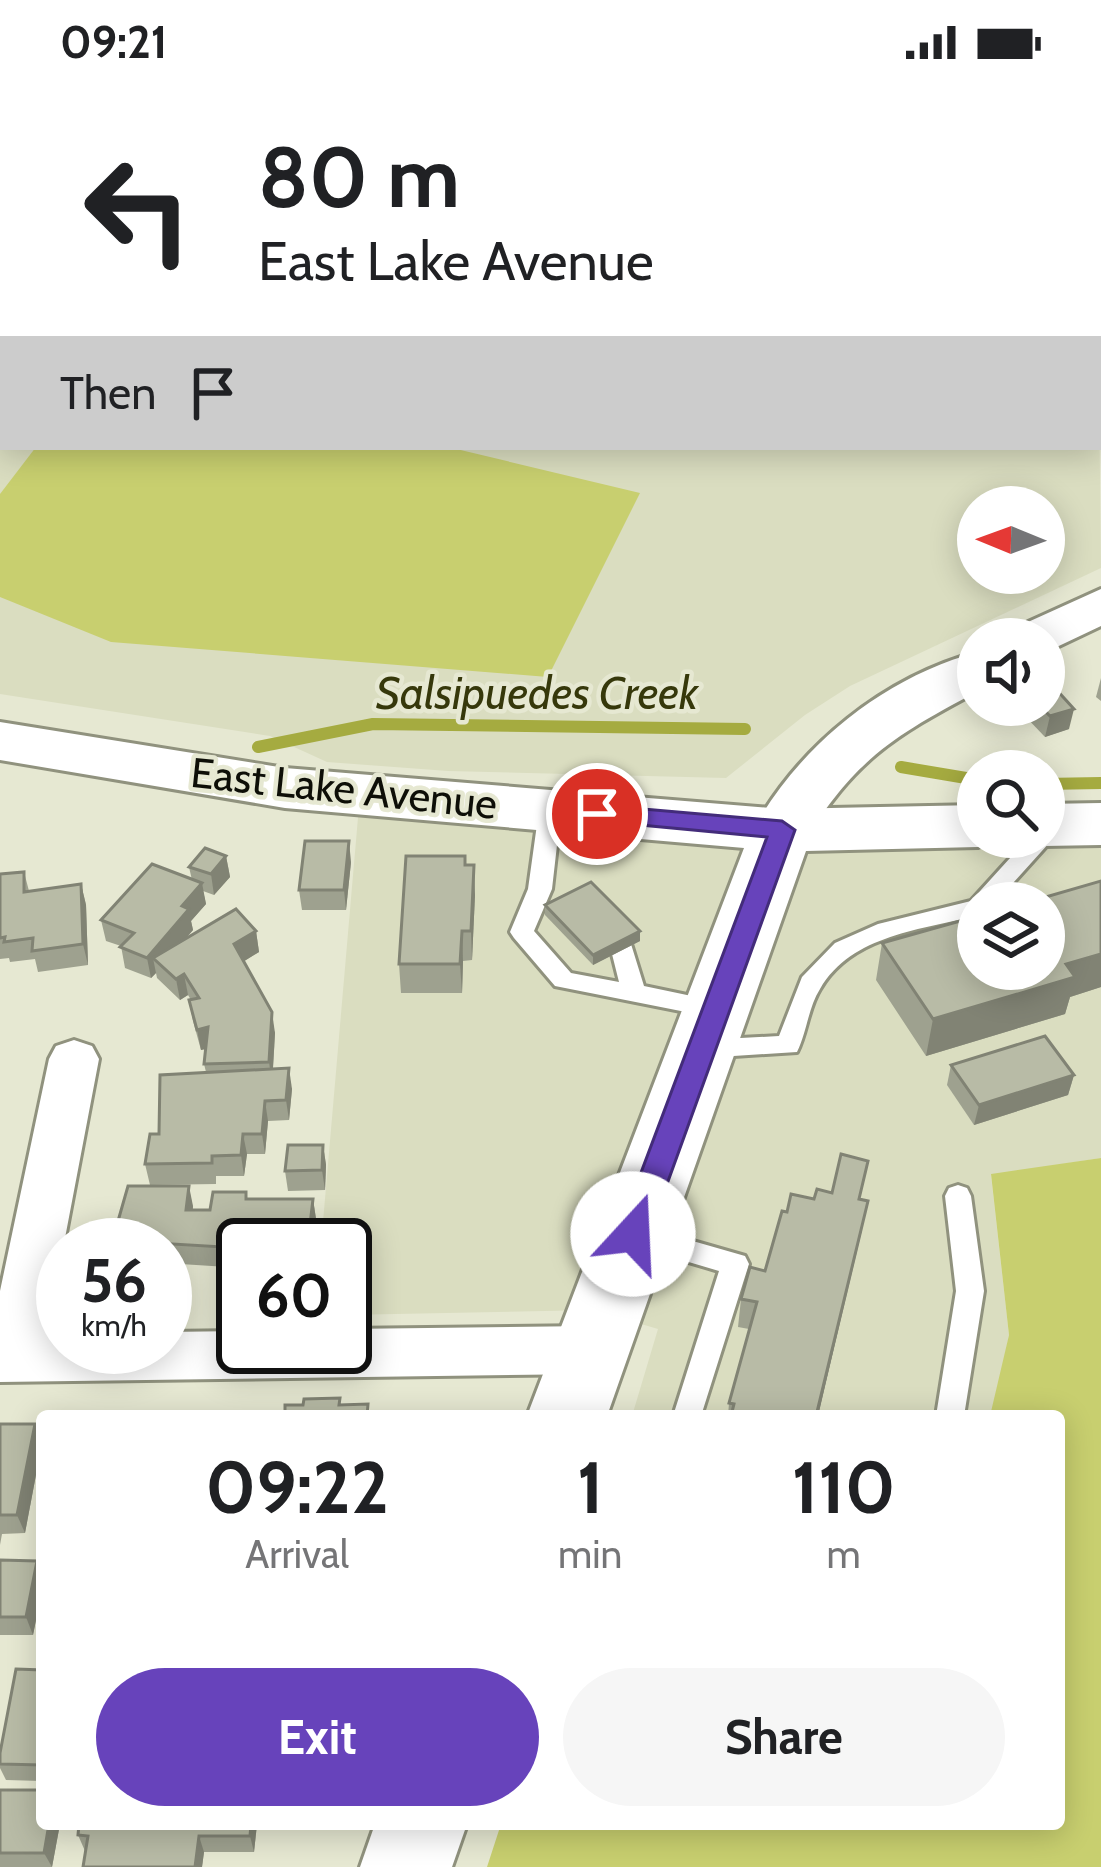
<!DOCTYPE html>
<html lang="en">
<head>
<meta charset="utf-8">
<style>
  :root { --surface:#fff; --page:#f6f6f6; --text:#202124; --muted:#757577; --accent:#6743bb }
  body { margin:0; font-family:Cabin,sans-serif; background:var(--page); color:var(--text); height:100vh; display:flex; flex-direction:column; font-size:45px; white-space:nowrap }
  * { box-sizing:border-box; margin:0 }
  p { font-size:39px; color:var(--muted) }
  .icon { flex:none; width:66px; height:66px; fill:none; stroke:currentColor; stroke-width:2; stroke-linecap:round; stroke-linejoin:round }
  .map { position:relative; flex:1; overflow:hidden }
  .drawer { position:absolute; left:36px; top:1326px; width:1029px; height:420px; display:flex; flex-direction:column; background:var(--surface); border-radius:12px; box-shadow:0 6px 30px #0003 }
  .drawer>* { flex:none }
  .top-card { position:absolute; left:0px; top:0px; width:1101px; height:366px; box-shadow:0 6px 30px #0003; background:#fff; color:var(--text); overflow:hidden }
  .needle { width:78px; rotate:271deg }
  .buttons { position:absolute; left:957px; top:402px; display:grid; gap:24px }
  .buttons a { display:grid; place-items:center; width:108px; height:108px; border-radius:50%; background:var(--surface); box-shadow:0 6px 30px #0003; font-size:60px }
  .speed { position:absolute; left:36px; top:1134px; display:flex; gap:24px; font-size:60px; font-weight:700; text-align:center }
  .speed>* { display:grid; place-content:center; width:156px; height:156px; border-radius:50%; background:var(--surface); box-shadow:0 6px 30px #0003; line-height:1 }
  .speed small { font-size:30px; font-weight:400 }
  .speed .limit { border:6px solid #111; border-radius:18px; background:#fff; color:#111 }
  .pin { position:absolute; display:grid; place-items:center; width:102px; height:102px; color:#fff; margin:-51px; border:6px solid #fff; border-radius:50%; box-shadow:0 3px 12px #0007 }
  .me { position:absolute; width:132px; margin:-66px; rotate:20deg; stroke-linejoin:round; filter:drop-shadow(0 0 9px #0008) }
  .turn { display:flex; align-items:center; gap:42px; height:252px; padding:0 60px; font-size:54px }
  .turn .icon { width:156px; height:156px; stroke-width:2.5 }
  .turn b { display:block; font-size:84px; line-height:102px }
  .then { display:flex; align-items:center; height:114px; padding:0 60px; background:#0003; gap:24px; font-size:45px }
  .eta { display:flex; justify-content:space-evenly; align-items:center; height:204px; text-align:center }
  .eta b { font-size:72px; font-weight:800; line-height:84px }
  .cta { display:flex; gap:24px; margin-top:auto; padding:24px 60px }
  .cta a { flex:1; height:138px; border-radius:72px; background:var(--accent); color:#fff; font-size:48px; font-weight:800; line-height:138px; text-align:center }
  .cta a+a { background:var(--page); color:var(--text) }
  .status { display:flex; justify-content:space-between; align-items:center; height:84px; padding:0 60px; background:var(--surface); direction:ltr }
  .status svg { height:33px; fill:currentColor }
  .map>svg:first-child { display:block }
  .built { fill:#daddc0; fill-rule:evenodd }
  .green { fill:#c8cf6f }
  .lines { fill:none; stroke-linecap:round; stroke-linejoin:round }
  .stream { stroke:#a5ab40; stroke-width:12 }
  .service-casing { stroke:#90927e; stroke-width:6 }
  .minor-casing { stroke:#90927e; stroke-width:6 }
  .tertiary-casing { stroke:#90927e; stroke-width:6 }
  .primary-casing { stroke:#90927e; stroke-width:6 }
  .service { fill:#fff; fill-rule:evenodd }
  .minor { fill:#fff; fill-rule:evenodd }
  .tertiary { fill:#fff; fill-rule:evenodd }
  .primary { fill:#fff; fill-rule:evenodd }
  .wall { fill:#9ea18f }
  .shaded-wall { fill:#818374 }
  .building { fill:#b8bba6; stroke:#818374; stroke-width:3 }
  .route { fill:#6743bb; stroke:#432c7a; stroke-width:3 }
  .labels { text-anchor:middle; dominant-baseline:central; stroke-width:9; stroke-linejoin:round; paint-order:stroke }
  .street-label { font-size:42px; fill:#0d0e07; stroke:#e6e8d2 }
  .water-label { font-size:45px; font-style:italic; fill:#36380b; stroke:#e6e8d2 }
</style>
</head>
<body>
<div class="status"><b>09:21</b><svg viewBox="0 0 49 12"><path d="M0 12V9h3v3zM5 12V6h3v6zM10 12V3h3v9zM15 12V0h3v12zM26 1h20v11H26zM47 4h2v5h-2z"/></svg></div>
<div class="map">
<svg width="1101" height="1783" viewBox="0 0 1101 1783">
  <rect width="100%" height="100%" fill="#e6e8d2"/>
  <g class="built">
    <path d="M0 7 3 363H1098V211L1101 484 850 602 805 631 726 694 448 687 327 678 270 652 0 610ZM978 423H1044V489H978Z"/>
    <path d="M359 722 961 762 1101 752V1074L991 1091 1009 1251 993 1332H632L658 1245 594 1226 345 1231V1161H321ZM978 819H1044V885H978Z"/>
  </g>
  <g class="green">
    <polygon points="36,363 448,363 640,409 548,593 111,558 0,513 0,410"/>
    <polygon points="1101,1074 1101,1783 487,1783 501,1740 1059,1740 1059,1332 990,1332 1009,1251 991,1090"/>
  </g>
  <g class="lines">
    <g class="stream">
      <polyline points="258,663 373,640 745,645"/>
      <polyline points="901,683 978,696"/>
      <polyline points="1044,700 1101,699"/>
    </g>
    <defs>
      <g id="service">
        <polygon points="1098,259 1101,260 1101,270 1098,269"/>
        <polygon points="0,321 3,321 0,334"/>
        <polygon points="550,718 561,726 552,805 534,847 571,889 619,898 611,866 615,860 631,860 644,902 725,919 728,925 725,931 716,934 555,902 514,854 510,848 528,805 539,726"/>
        <path d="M1044 746 1053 753 1050 758 995 819H978V831C923 846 852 850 820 905 808 924 807 948 797 968L703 974 694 972 691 965 694 958 703 956 779 952 802 893 835 859 878 840 971 817 1029 753H1044Z"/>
        <polygon points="958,1101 967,1104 971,1112 984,1207 964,1332 936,1332 956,1207 945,1112 949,1104"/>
        <polygon points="637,1141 745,1172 749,1180 701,1332 673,1332 719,1187 628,1160 624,1152 628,1144"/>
      </g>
      <polygon id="minor" points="74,956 92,962 99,975 47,1249 63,1249 63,1263 165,1263 165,1248 243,1247 243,1263 345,1263 345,1245 591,1242 611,1249 619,1266 611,1283 591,1290 0,1298 0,1207 49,975 56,962"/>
      <g id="tertiary">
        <polygon points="1101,505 1101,542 1044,569 1044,555 1009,555 1017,543"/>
        <path d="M978 568V607C892 653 854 676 803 760L782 766 761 760 753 746C799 662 884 593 978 568Z"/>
      </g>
      <g id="primary">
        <polygon points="0,638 285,684 782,725 978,721 978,753 1002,753 978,763 806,767 607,1332 527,1332 744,764 285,724 0,676"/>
        <polygon points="1101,719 1101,761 1044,762 1021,753 1044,753 1044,720"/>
        <polygon points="375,1740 467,1740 452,1783 360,1783"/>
      </g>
    </defs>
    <use href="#service" class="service-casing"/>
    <use href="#minor" class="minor-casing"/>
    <use href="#tertiary" class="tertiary-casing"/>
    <use href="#primary" class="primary-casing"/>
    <use href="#service" class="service"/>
    <use href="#minor" class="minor"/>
    <use href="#tertiary" class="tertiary"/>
    <use href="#primary" class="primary"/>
  </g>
  <g class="wall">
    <polygon points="1101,594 1101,617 1096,613"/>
    <polygon points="1026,621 1044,621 1069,645 1045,653 1024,631"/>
    <polygon points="226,772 230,793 214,811 203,807 206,820 191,837 193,846 185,855 256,847 259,868 244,877 275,949 273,985 292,1005 289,1036 268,1037 265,1070 247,1070 244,1092 216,1092 216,1100 150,1101 145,1080 159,1050 206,988 204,980 206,965 201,966 193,937 189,916 191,916 188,911 180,916 157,894 156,889 151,894 125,884 121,862 106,857 101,836 192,796 189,783"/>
    <polygon points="351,778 346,826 302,826 299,806"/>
    <polygon points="465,781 475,811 472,876 463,877 462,909 401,909 399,880"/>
    <polygon points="24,788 29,807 81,800 86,821 88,881 38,888 35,875 10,878 9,874 0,875 0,790"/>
    <polygon points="1101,797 1101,903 1070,913 1065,930 926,972 876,896 882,859"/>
    <polygon points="545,821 640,847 640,857 593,881 545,831"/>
    <polygon points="951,981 1074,991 1068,1011 974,1041 947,1001"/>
    <polygon points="323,1061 326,1081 325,1106 288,1107 285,1087"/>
    <polygon points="246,1108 247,1115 313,1115 316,1135 313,1161 243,1161 243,1184 165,1179 165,1161 118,1161 119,1155 116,1144 193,1122 193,1126 210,1126"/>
    <polygon points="814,1115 861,1116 862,1146 818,1332 728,1332 729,1319 749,1245 738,1243 741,1215 765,1187 787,1128"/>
    <polygon points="0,1340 42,1359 25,1449 2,1450 0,1461"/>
    <polygon points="0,1476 42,1489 42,1506 33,1551 0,1551"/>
    <polygon points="42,1586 42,1697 6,1696 0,1684 0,1669"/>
    <polygon points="0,1706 42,1740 60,1740 52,1783 0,1783"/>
    <polygon points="257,1740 254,1768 204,1768 202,1783 83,1783 85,1767 78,1751"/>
  </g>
  <g class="shaded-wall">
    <polygon points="1074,625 1069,645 1045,653 1050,632"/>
    <polygon points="349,757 351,778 346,826 344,806"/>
    <polygon points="226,772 230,793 214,811 211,790"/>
    <polygon points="474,781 475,811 472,876 471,847"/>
    <polygon points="202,799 206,820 191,837 193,846 162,882 153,874 156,889 151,894 147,874 182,822"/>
    <polygon points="81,800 86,821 88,881 83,860"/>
    <polygon points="256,847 259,868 238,881 234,860"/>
    <polygon points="462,847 463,877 462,909 460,880"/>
    <polygon points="640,847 640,857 593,881 593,871"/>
    <polygon points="1101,870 1101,903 1070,913 1065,930 926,972 933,935 1066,880"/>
    <polygon points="184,890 188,911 180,916 176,895"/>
    <polygon points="272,928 275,949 272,999 269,978"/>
    <polygon points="208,943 212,963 201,966 197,946"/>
    <polygon points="289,984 292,1005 289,1036 286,1016"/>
    <polygon points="1074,991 1068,1011 974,1041 979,1021"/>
    <polygon points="265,1017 268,1037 265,1070 262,1050"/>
    <polygon points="243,1050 247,1070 244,1092 241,1071"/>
    <polygon points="323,1061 326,1081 325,1106 322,1086"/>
    <polygon points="189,1102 193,1122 190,1146 186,1126"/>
    <polygon points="313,1115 316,1135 313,1161 309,1161"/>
    <polygon points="868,1117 818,1332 816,1332"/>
    <polygon points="35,1340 42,1359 25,1449 17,1431"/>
    <polygon points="37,1477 42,1489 42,1506 33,1551 26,1533"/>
    <polygon points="49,1740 60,1740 52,1783 44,1769"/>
    <polygon points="251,1740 257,1740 254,1768 250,1752"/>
    <polygon points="199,1752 204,1768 202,1783 195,1783"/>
  </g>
  <g class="building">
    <polygon points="1054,603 1074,625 1050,632 1039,621 1044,621 1044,606"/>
    <polygon points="305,757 349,757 344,806 299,806"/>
    <polygon points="205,764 226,772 211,790 189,783"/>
    <polygon points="406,772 465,772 465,781 474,781 471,847 462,847 460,880 399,880"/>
    <polygon points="152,780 202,799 182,822 189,825 147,874 120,863 134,849 101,836"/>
    <polygon points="24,788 24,808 81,800 83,860 32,867 33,854 4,858 5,853 0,854 0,790"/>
    <polygon points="1101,797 1101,870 1066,880 1075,893 933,935 882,859 978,832 978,885 1044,885 1044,819 1025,819"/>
    <polygon points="591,798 640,847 593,871 545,821"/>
    <polygon points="236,825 256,847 234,860 272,928 269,978 204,980 208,943 197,946 189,916 199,914 184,890 176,895 153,874"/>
    <polygon points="1045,952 1074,991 979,1021 951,981"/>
    <polygon points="289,984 286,1016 265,1017 262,1050 243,1050 241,1071 212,1072 212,1079 145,1080 150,1050 159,1050 160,991"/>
    <polygon points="288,1061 323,1061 322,1086 285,1087"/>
    <polygon points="841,1070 868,1077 859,1115 868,1117 816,1332 731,1332 734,1320 729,1319 757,1218 741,1215 750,1183 765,1187 782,1127 787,1128 791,1110 814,1115 817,1105 832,1109"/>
    <polygon points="128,1102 189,1102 186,1126 210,1126 213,1108 246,1108 246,1115 313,1115 308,1158 240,1158 239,1164 157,1159 157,1161 118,1161 121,1144 116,1144"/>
    <polygon points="340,1314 339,1321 368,1320 367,1332 285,1332 285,1321 303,1321 304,1315"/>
    <polygon points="0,1340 35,1340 17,1431 0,1431"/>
    <polygon points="0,1476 37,1477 26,1533 0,1533"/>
    <polygon points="16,1585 42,1586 42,1681 0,1680 0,1669"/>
    <polygon points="0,1706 42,1706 42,1740 49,1740 44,1769 0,1769"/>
    <polygon points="79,1740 251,1740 250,1752 199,1752 195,1783 83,1783 88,1752 78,1751"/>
  </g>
  <polygon class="route" points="597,721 782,737 795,746 649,1150 644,1159 633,1163 623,1159 618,1150 767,753 588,736 584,730 588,724"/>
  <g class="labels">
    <g class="street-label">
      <text transform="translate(344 704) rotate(6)">East Lake Avenue</text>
    </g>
    <g class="water-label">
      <text x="537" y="609">Salsipuedes Creek</text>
    </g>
  </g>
</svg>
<div class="buttons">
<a><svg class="needle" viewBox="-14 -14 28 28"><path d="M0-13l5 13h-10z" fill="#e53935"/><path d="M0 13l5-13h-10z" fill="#757577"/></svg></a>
<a><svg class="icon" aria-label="sound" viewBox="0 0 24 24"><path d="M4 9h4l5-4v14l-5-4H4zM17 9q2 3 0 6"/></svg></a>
<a><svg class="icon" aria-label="search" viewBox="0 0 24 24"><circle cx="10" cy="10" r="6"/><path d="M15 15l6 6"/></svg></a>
<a><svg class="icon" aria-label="layers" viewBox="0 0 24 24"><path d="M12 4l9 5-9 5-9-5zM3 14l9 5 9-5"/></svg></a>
</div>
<div class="speed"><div>56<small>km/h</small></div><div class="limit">60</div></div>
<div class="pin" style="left:597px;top:730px;background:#d93025"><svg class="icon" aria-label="arrive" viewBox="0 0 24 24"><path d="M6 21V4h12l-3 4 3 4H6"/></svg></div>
<svg class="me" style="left:633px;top:1150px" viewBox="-20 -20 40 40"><circle r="19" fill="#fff"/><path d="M0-13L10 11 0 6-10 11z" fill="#6743bb"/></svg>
<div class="top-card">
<div class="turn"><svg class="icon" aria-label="left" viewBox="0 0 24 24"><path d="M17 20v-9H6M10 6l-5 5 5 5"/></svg><div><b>80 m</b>East Lake Avenue</div></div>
<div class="then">Then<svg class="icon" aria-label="arrive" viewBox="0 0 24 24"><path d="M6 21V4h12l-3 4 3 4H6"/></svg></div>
</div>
<section class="drawer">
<div class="eta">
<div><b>09:22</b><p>Arrival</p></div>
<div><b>1</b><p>min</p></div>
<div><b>110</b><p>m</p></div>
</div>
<div class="cta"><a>Exit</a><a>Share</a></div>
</section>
</div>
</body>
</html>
